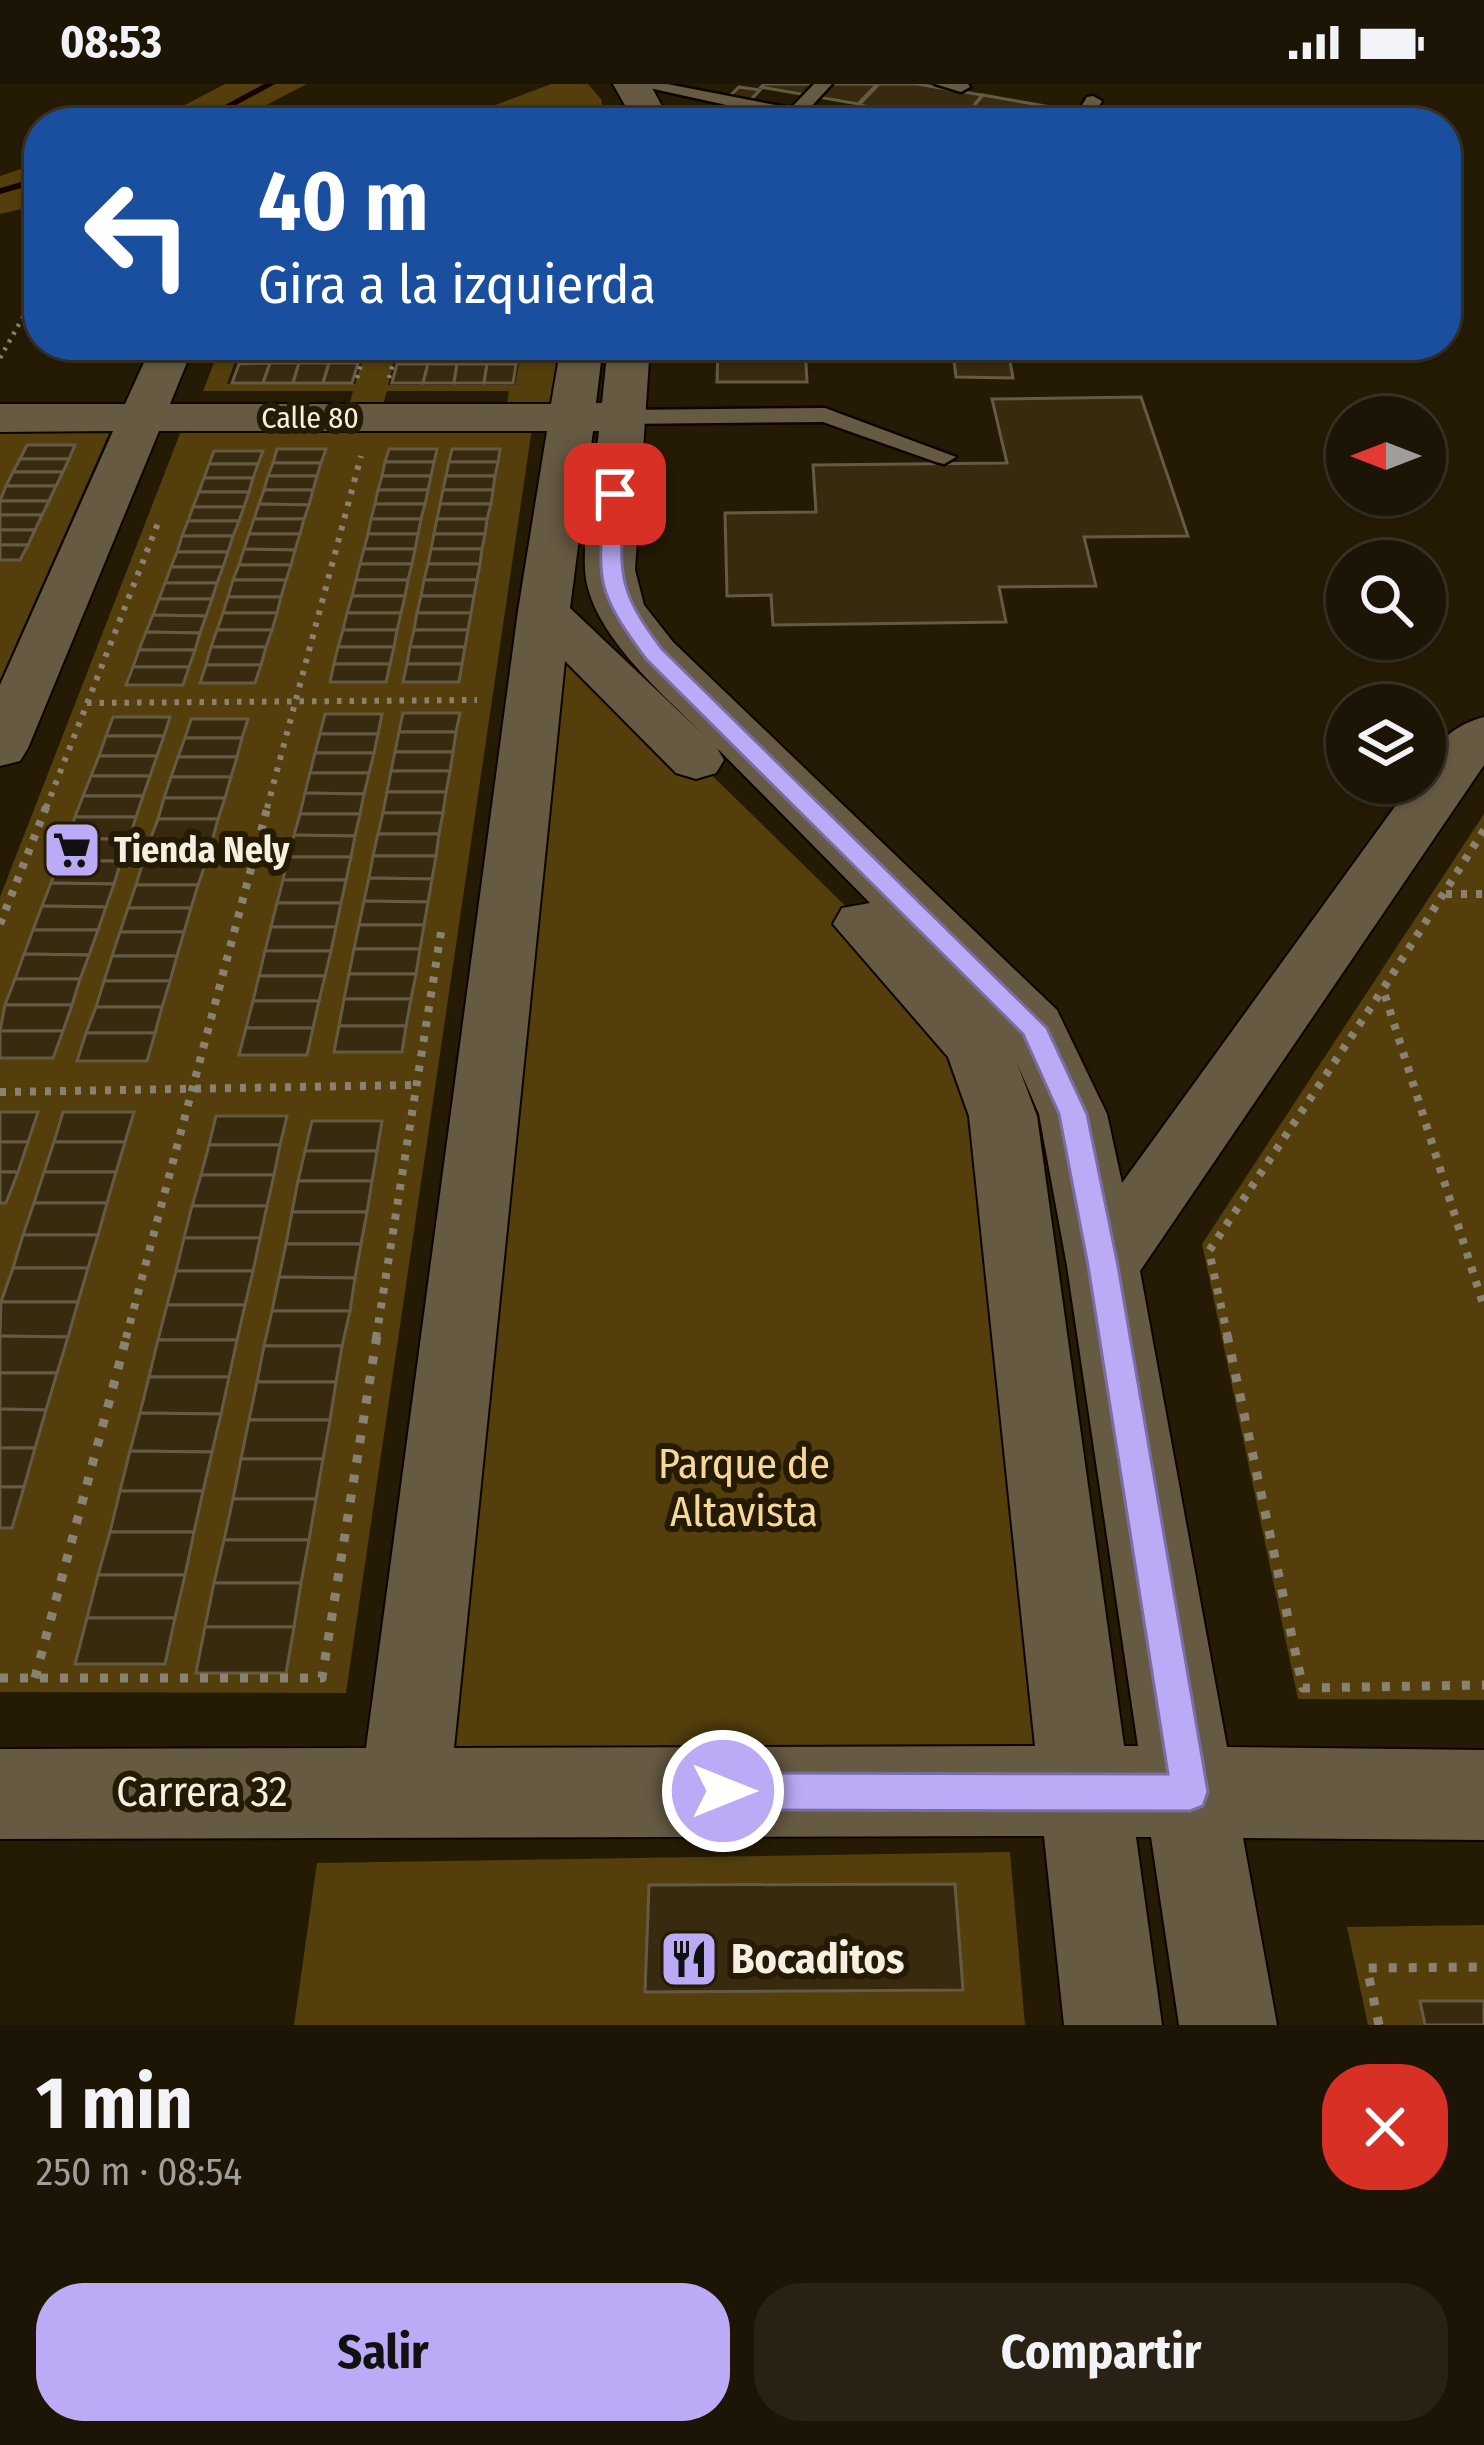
<!DOCTYPE html>
<html lang="es">
<head>
<meta charset="utf-8">
<style>
  :root { --surface:#1c1404; --page:#292113; --text:#f1f3f6; --muted:#a09e9a; --line:#3a3326; --accent:#bbaaf6 }
  body { margin:0; font-family:"Fira Sans Condensed",sans-serif; background:var(--page); color:var(--text); height:100vh; display:flex; flex-direction:column; font-size:45px; white-space:nowrap }
  * { box-sizing:border-box; margin:0 }
  p { font-size:39px; color:var(--muted) }
  .icon { flex:none; width:66px; height:66px; fill:none; stroke:currentColor; stroke-width:2; stroke-linecap:round; stroke-linejoin:round }
  .map { position:relative; height:1941px; overflow:hidden }
  .drawer { display:flex; flex-direction:column; background:var(--surface); flex:1 }
  .drawer>* { flex:none }
  .hud { position:absolute; left:24px; top:24px; width:1437px; height:252px; border-radius:48px; box-shadow:0 3px 9px #0004,0 0 0 3px var(--line); background:#1a4fa0; color:#fff; overflow:hidden }
  .needle { width:78px; rotate:270deg }
  .controls { position:absolute; left:1326px; top:312px; display:grid; gap:24px }
  .controls a { display:grid; place-items:center; width:120px; height:120px; border-radius:50%; background:var(--surface); box-shadow:0 3px 9px #0004,0 0 0 3px var(--line); font-size:60px }
  .pin { position:absolute; display:grid; place-items:center; width:102px; height:102px; color:#fff; margin:-51px; border-radius:24px; box-shadow:0 6px 18px #0006 }
  .me { position:absolute; width:132px; margin:-66px; rotate:90deg; stroke-linejoin:round; filter:drop-shadow(0 0 9px #0008) }
  .turn { display:flex; align-items:center; gap:42px; height:252px; padding:0 36px; font-size:54px }
  .turn .icon { width:156px; height:156px; stroke-width:2.5 }
  .turn b { display:block; font-size:84px; line-height:102px }
  .round { display:grid; place-items:center; flex:none; width:126px; height:126px; border-radius:48px; background:var(--page) }
  .head { display:flex; align-items:center; justify-content:space-between; height:204px; padding:0 36px }
  h1 { font-size:72px; font-weight:700; line-height:90px }
  .button { display:flex; gap:24px; margin-top:auto; padding:24px 36px }
  .button a { flex:1; height:138px; border-radius:48px; background:var(--accent); color:#111; font-size:48px; font-weight:700; line-height:138px; text-align:center }
  .button a+a { background:var(--page); color:var(--text) }
  .status { display:flex; justify-content:space-between; align-items:center; height:84px; padding:0 60px; background:var(--surface); direction:ltr }
  .status svg { height:33px; fill:currentColor }
  .map>svg:first-child { display:block }
  .green { fill:#533e0c }
  .lines { fill:none; stroke-linecap:round; stroke-linejoin:round }
  .stream { fill:#140000; fill-rule:evenodd }
  .building { fill:#372a0e; stroke:#655a43; stroke-width:3 }
  .service-casing { stroke:#0d0500; stroke-width:5 }
  .minor-casing { stroke:#0d0500; stroke-width:4 }
  .path-far3 { stroke:#8a8270; stroke-width:4.5; stroke-dasharray:3 6; stroke-linecap:butt }
  .path-far2 { stroke:#8a8270; stroke-width:6; stroke-dasharray:4.5 8; stroke-linecap:butt }
  .path-far1 { stroke:#8a8270; stroke-width:8; stroke-dasharray:6 9; stroke-linecap:butt }
  .path { stroke:#8a8270; stroke-width:9; stroke-dasharray:8 12; stroke-linecap:butt }
  .service { fill:#665a43; fill-rule:evenodd }
  .minor { fill:#665a43; fill-rule:evenodd }
  .route { fill:#bbaaf6; stroke:#7a6ea0; stroke-width:3 }
  .labels { text-anchor:middle; dominant-baseline:central; stroke-width:12; stroke-linejoin:round; paint-order:stroke }
  .far-street-label { font-size:30px; fill:#f7f0e2; stroke:#251b05 }
  .poi-label { font-size:36px; font-weight:bold; fill:#f7f0e2; stroke:#251b05; text-anchor:start }
  .near-park-label { font-size:42px; fill:#f8d899; stroke:#251b05 }
  .near-street-label { font-size:42px; fill:#f7f0e2; stroke:#251b05 }
  .near-poi-label { font-size:42px; font-weight:bold; fill:#f7f0e2; stroke:#251b05; text-anchor:start }
</style>
</head>
<body>
<div class="status"><b>08:53</b><svg viewBox="0 0 49 12"><path d="M0 12V9h3v3zM5 12V6h3v6zM10 12V3h3v9zM15 12V0h3v12zM26 1h20v11H26zM47 4h2v5h-2z"/></svg></div>
<div class="map">
<svg width="1484" height="1941" viewBox="0 0 1484 1941">
  <rect width="100%" height="100%" fill="#251b05"/>
  <g class="green">
    <polygon points="225,0 307,0 231,39 150,39"/>
    <polygon points="551,0 588,0 601,15 606,39 447,39"/>
    <polygon points="39,79 39,121 0,130 0,92"/>
    <polygon points="221,261 241,261 227,300 355,300 367,261 398,261 388,301 515,301 522,261 582,261 573,334 505,334 509,307 387,307 379,334 346,334 353,307 203,307"/>
    <polygon points="532,344 346,1609 0,1608 0,813 181,347"/>
    <polygon points="0,347 110,347 0,596"/>
    <polygon points="544,527 918,893 977,961 1086,1707 405,1707"/>
    <polygon points="1484,730 1484,1616 1298,1615 1202,1160"/>
    <polygon points="1010,1768 1025,1941 294,1941 317,1779"/>
    <polygon points="1484,1841 1484,1941 1368,1941 1347,1843"/>
  </g>
  <g class="lines">
    <g class="stream">
      <polygon points="264,0 275,0 203,39 192,39"/>
      <polygon points="39,93 39,99 0,110 0,104"/>
    </g>
  </g>
  <g class="building">
    <polygon points="764,0 877,0 858,20 761,3"/>
    <polygon points="879,0 917,0 982,11 960,39 859,21"/>
    <polygon points="739,3 760,6 731,36 709,32"/>
    <polygon points="983,11 1084,29 1077,39 960,39"/>
    <polygon points="718,261 805,261 807,298 717,298"/>
    <polygon points="952,261 1007,261 1013,294 956,293"/>
    <polygon points="311,266 361,266 358,279 307,279"/>
    <polygon points="244,267 288,267 284,279 239,280"/>
    <polygon points="401,267 445,267 442,280 397,280"/>
    <polygon points="467,267 518,267 516,280 465,280"/>
    <polygon points="270,279 263,299 232,299 239,280"/>
    <polygon points="270,279 299,279 293,299 263,299"/>
    <polygon points="299,279 329,279 323,299 293,299"/>
    <polygon points="329,279 358,279 352,299 323,299"/>
    <polygon points="397,280 428,280 423,299 392,299"/>
    <polygon points="428,280 457,280 454,299 423,299"/>
    <polygon points="457,280 487,280 484,299 454,299"/>
    <polygon points="487,280 516,280 513,299 484,299"/>
    <polygon points="1141,313 1188,452 1084,453 1096,502 999,503 1006,538 773,541 771,511 727,512 725,429 816,428 813,381 1007,379 992,315"/>
    <polygon points="27,361 75,361 69,375 20,375"/>
    <polygon points="277,365 326,365 321,379 273,379"/>
    <polygon points="389,365 437,365 434,378 385,378"/>
    <polygon points="452,365 500,365 498,378 449,378"/>
    <polygon points="214,367 263,367 258,380 209,380"/>
    <polygon points="20,375 69,375 63,388 13,388"/>
    <polygon points="385,378 434,378 431,392 382,392"/>
    <polygon points="449,378 498,378 495,392 446,392"/>
    <polygon points="273,379 321,379 317,392 268,392"/>
    <polygon points="209,380 258,380 253,394 204,394"/>
    <polygon points="13,388 63,388 56,402 6,402"/>
    <polygon points="268,392 317,392 313,406 264,406"/>
    <polygon points="382,392 431,392 428,406 378,406"/>
    <polygon points="446,392 495,392 493,406 443,406"/>
    <polygon points="204,394 253,394 249,408 199,408"/>
    <polygon points="6,402 56,402 49,417 0,417"/>
    <polygon points="264,406 313,406 309,421 259,420"/>
    <polygon points="378,406 428,406 425,420 375,420"/>
    <polygon points="443,406 493,406 491,420 440,420"/>
    <polygon points="199,408 249,408 244,423 193,423"/>
    <polygon points="0,417 49,417 42,431 0,431"/>
    <polygon points="259,420 309,421 304,435 254,435"/>
    <polygon points="375,420 425,420 421,435 371,435"/>
    <polygon points="440,420 491,420 487,435 437,435"/>
    <polygon points="193,423 244,423 239,437 188,437"/>
    <polygon points="0,431 42,431 35,446 0,446"/>
    <polygon points="254,435 304,435 300,450 249,450"/>
    <polygon points="371,435 421,435 418,450 368,450"/>
    <polygon points="437,435 487,435 485,450 434,450"/>
    <polygon points="188,437 239,437 233,452 182,452"/>
    <polygon points="0,446 35,446 28,461 0,461"/>
    <polygon points="249,450 300,450 295,466 244,465"/>
    <polygon points="368,450 418,450 415,465 364,465"/>
    <polygon points="434,450 485,450 482,465 431,465"/>
    <polygon points="182,452 233,452 228,468 177,468"/>
    <polygon points="0,461 28,461 20,476 0,476"/>
    <polygon points="244,465 295,466 291,481 239,481"/>
    <polygon points="364,465 415,465 412,480 360,480"/>
    <polygon points="431,465 482,465 480,480 428,480"/>
    <polygon points="177,468 228,468 223,483 171,483"/>
    <polygon points="360,480 412,480 408,496 356,496"/>
    <polygon points="428,480 480,480 477,496 424,496"/>
    <polygon points="239,481 291,481 286,496 233,496"/>
    <polygon points="171,483 223,483 217,499 165,499"/>
    <polygon points="233,496 286,496 281,513 228,513"/>
    <polygon points="356,496 408,496 405,512 352,512"/>
    <polygon points="424,496 477,496 474,512 421,512"/>
    <polygon points="165,499 217,499 212,515 159,515"/>
    <polygon points="352,512 405,512 401,529 347,529"/>
    <polygon points="421,512 474,512 471,529 417,529"/>
    <polygon points="228,513 281,513 277,529 223,529"/>
    <polygon points="159,515 212,515 206,532 153,531"/>
    <polygon points="223,529 277,529 272,546 217,546"/>
    <polygon points="347,529 401,529 397,546 343,546"/>
    <polygon points="417,529 471,529 468,546 414,546"/>
    <polygon points="153,531 206,532 200,549 146,548"/>
    <polygon points="217,546 272,546 266,563 211,563"/>
    <polygon points="343,546 397,546 394,563 338,563"/>
    <polygon points="414,546 468,546 465,563 410,563"/>
    <polygon points="146,548 200,549 195,566 139,566"/>
    <polygon points="211,563 266,563 261,581 206,581"/>
    <polygon points="338,563 394,563 390,580 334,580"/>
    <polygon points="410,563 465,563 462,580 407,580"/>
    <polygon points="139,566 195,566 189,583 133,583"/>
    <polygon points="334,580 390,580 386,598 330,598"/>
    <polygon points="407,580 462,580 459,598 403,598"/>
    <polygon points="206,581 261,581 255,599 200,599"/>
    <polygon points="133,583 189,583 183,601 126,601"/>
    <polygon points="403,629 460,629 456,648 399,648"/>
    <polygon points="325,630 382,630 378,650 320,650"/>
    <polygon points="113,633 170,633 164,652 106,652"/>
    <polygon points="191,635 248,635 242,654 185,654"/>
    <polygon points="399,648 456,648 453,668 395,668"/>
    <polygon points="320,650 378,650 374,669 315,669"/>
    <polygon points="106,652 164,652 157,672 99,672"/>
    <polygon points="185,654 242,654 237,673 178,673"/>
    <polygon points="395,668 453,668 450,687 391,687"/>
    <polygon points="315,669 374,669 369,689 310,689"/>
    <polygon points="99,672 157,672 150,692 91,692"/>
    <polygon points="178,673 237,673 231,693 171,693"/>
    <polygon points="391,687 450,687 446,708 387,708"/>
    <polygon points="310,689 369,689 364,710 305,709"/>
    <polygon points="91,692 150,692 143,712 83,712"/>
    <polygon points="171,693 231,693 225,714 164,714"/>
    <polygon points="387,708 446,708 443,729 383,729"/>
    <polygon points="305,709 364,710 360,730 300,730"/>
    <polygon points="83,712 143,712 136,733 75,733"/>
    <polygon points="164,714 225,714 218,735 158,735"/>
    <polygon points="383,729 443,729 439,750 378,750"/>
    <polygon points="300,730 360,730 355,752 294,751"/>
    <polygon points="75,733 136,733 129,755 67,755"/>
    <polygon points="158,735 218,735 212,757 150,756"/>
    <polygon points="378,750 439,750 436,772 373,772"/>
    <polygon points="294,751 355,752 351,773 288,773"/>
    <polygon points="67,755 129,755 121,777 59,777"/>
    <polygon points="150,756 212,757 206,778 143,778"/>
    <polygon points="373,772 436,772 432,795 369,794"/>
    <polygon points="288,773 351,773 346,796 283,796"/>
    <polygon points="59,777 121,777 114,800 51,799"/>
    <polygon points="143,778 206,778 198,801 136,801"/>
    <polygon points="369,794 432,795 428,818 364,817"/>
    <polygon points="283,796 346,796 341,819 277,819"/>
    <polygon points="51,799 114,800 106,823 42,822"/>
    <polygon points="136,801 198,801 191,824 128,824"/>
    <polygon points="364,817 428,818 424,841 359,841"/>
    <polygon points="277,819 341,819 336,843 271,843"/>
    <polygon points="42,822 106,823 98,846 33,846"/>
    <polygon points="128,824 191,824 184,848 120,848"/>
    <polygon points="359,841 424,841 420,865 354,865"/>
    <polygon points="271,843 336,843 331,867 265,867"/>
    <polygon points="33,846 98,846 89,871 24,870"/>
    <polygon points="120,848 184,848 177,872 112,872"/>
    <polygon points="354,865 420,865 416,890 349,890"/>
    <polygon points="265,867 331,867 325,892 259,892"/>
    <polygon points="24,870 89,871 80,895 15,895"/>
    <polygon points="112,872 177,872 170,897 104,897"/>
    <polygon points="349,890 416,890 411,915 344,915"/>
    <polygon points="259,892 325,892 319,917 253,917"/>
    <polygon points="15,895 80,895 72,921 5,921"/>
    <polygon points="104,897 170,897 162,923 96,923"/>
    <polygon points="344,915 411,915 406,942 339,942"/>
    <polygon points="253,917 319,917 313,944 246,944"/>
    <polygon points="5,921 72,921 63,947 0,947"/>
    <polygon points="96,923 162,923 155,949 86,949"/>
    <polygon points="339,942 406,942 402,968 334,968"/>
    <polygon points="246,944 313,944 307,971 239,971"/>
    <polygon points="0,947 63,947 53,974 0,974"/>
    <polygon points="86,949 155,949 147,977 77,977"/>
    <polygon points="0,1028 38,1028 28,1058 0,1058"/>
    <polygon points="63,1028 134,1028 125,1058 54,1058"/>
    <polygon points="216,1032 287,1032 280,1061 209,1061"/>
    <polygon points="312,1037 382,1037 377,1067 305,1067"/>
    <polygon points="0,1058 28,1058 18,1088 0,1088"/>
    <polygon points="54,1058 125,1058 116,1088 44,1088"/>
    <polygon points="209,1061 280,1061 274,1091 201,1091"/>
    <polygon points="305,1067 377,1067 372,1097 298,1097"/>
    <polygon points="0,1088 18,1088 6,1119 0,1119"/>
    <polygon points="44,1088 116,1088 107,1119 34,1119"/>
    <polygon points="201,1091 274,1091 267,1122 192,1122"/>
    <polygon points="298,1097 372,1097 367,1128 292,1128"/>
    <polygon points="34,1119 107,1119 98,1151 23,1151"/>
    <polygon points="192,1122 267,1122 260,1154 184,1154"/>
    <polygon points="292,1128 367,1128 361,1160 286,1160"/>
    <polygon points="23,1151 98,1151 88,1184 13,1184"/>
    <polygon points="184,1154 260,1154 253,1187 176,1187"/>
    <polygon points="286,1160 361,1160 355,1194 279,1193"/>
    <polygon points="13,1184 88,1184 78,1218 1,1218"/>
    <polygon points="176,1187 253,1187 245,1221 167,1221"/>
    <polygon points="279,1193 355,1194 350,1227 272,1227"/>
    <polygon points="1,1218 78,1218 68,1253 0,1252"/>
    <polygon points="167,1221 245,1221 237,1256 158,1256"/>
    <polygon points="272,1227 350,1227 342,1262 264,1262"/>
    <polygon points="0,1252 68,1253 57,1289 0,1289"/>
    <polygon points="158,1256 237,1256 229,1293 149,1293"/>
    <polygon points="264,1262 342,1262 336,1298 257,1298"/>
    <polygon points="0,1289 57,1289 46,1326 0,1325"/>
    <polygon points="149,1293 229,1293 221,1330 140,1329"/>
    <polygon points="257,1298 336,1298 330,1336 249,1336"/>
    <polygon points="0,1325 46,1326 35,1364 0,1364"/>
    <polygon points="140,1329 221,1330 212,1368 130,1367"/>
    <polygon points="249,1336 330,1336 323,1375 241,1375"/>
    <polygon points="0,1364 35,1364 24,1403 0,1403"/>
    <polygon points="130,1367 212,1368 203,1407 120,1407"/>
    <polygon points="241,1375 323,1375 316,1415 233,1415"/>
    <polygon points="0,1403 24,1403 12,1444 0,1444"/>
    <polygon points="120,1407 203,1407 194,1448 110,1448"/>
    <polygon points="233,1415 316,1415 309,1456 224,1456"/>
    <polygon points="110,1448 194,1448 185,1491 98,1491"/>
    <polygon points="224,1456 309,1456 301,1499 214,1499"/>
    <polygon points="98,1491 185,1491 175,1534 87,1534"/>
    <polygon points="214,1499 301,1499 294,1543 205,1543"/>
    <polygon points="87,1534 175,1534 165,1580 75,1580"/>
    <polygon points="205,1543 294,1543 286,1589 196,1589"/>
    <polygon points="955,1800 963,1906 645,1908 649,1801"/>
    <polygon points="1420,1917 1484,1917 1484,1941 1425,1941"/>
  </g>
  <g class="lines">
    <defs>
      <g id="service">
        <polygon points="631,0 667,0 791,24 814,0 832,0 807,27 850,39 794,36"/>
        <polygon points="935,0 968,0 970,3 961,8"/>
        <polygon points="1093,12 1102,17 1089,39 1071,39 1087,13"/>
        <polygon points="825,324 956,373 944,380 936,378 823,338 621,340 610,333 621,326"/>
      </g>
      <g id="minor">
        <polygon points="613,0 650,0 671,39 635,39"/>
        <path d="M152 261H194L170 320H551L561 261H603L596 319H602L608 261H650L635 486 644 521 673 558 1057 926 1107 1030 1122 1099 1412 699H1425C1425 665 1452 641 1484 633V681L1140 1187 1227 1663 1484 1666V1756L1243 1754 1277 1941H1179L1151 1753H1136L1162 1941H1064L1044 1752 0 1755V1665L366 1664 518 527 547 347H159L28 664 20 677 0 682V601L113 347 0 348V320H125ZM593 347H599C594 391 583 441 585 485 588 549 666 612 708 655L570 524ZM565 577 676 689 696 695 716 689 724 676 717 664 870 819 842 824 833 840 948 973 969 1032 1035 1662 454 1664ZM1017 979 1039 1030 1067 1182 1138 1662H1124L1037 1032Z"/>
      </g>
    </defs>
    <use href="#service" class="service-casing"/>
    <use href="#minor" class="minor-casing"/>
    <g class="path-far3">
      <polyline points="0,274 23,233 39,233"/>
      <polyline points="357,294 367,261"/>
      <polyline points="389,294 398,261"/>
    </g>
    <g class="path-far2">
      <polyline points="87,619 477,616"/>
      <polyline points="46,724 160,434"/>
      <polyline points="267,724 361,372"/>
    </g>
    <g class="path-far1">
      <polyline points="1484,746 1383,905 1484,1223"/>
      <polyline points="1446,810 1484,810"/>
      <polyline points="0,840 47,721"/>
      <polyline points="0,1008 416,1001"/>
      <polyline points="126,1254 268,721"/>
      <polyline points="376,1254 442,842"/>
      <polyline points="1228,1254 1209,1167 1383,905"/>
    </g>
    <g class="path">
      <polyline points="1227,1251 1303,1604 1484,1601"/>
      <polyline points="0,1594 322,1594 377,1251"/>
      <polyline points="35,1594 127,1251"/>
      <polyline points="1379,1941 1367,1884 1484,1883"/>
    </g>
    <use href="#service" class="service"/>
    <use href="#minor" class="minor"/>
  </g>
  <path class="route" d="M615 404 625 410C620 486 614 502 662 565L1047 944 1087 1030 1118 1182 1208 1708 1203 1722 1190 1727 723 1726 710 1720 704 1707 710 1694 723 1689 1168 1690 1088 1182 1059 1030 1023 950 646 575C593 503 598 497 605 410Z"/>
  <defs>
    <symbol id="supermarket-square" viewBox="-11 -11 22 22"><rect x="-9" y="-9" width="18" height="18" rx="4" fill="#bbaaf6" stroke="#251b05"/><path d="M-6-5.5h2.5l.6 2H6L4.5 2H-2.5L-4.4-4H-6ZM-1.5 3.2a1.3 1.3 0 1 0 .1 0ZM3 3.2a1.3 1.3 0 1 0 .1 0Z" fill="#111"/></symbol>
    <symbol id="restaurant-square" viewBox="-11 -11 22 22"><rect x="-9" y="-9" width="18" height="18" rx="4" fill="#bbaaf6" stroke="#251b05"/><path d="M-5-6h1v4h1v-4h1v4h1v-4h1v5L-1.5 .5V6h-2V.5L-5-1ZM5-6V6H3V1.5H1.5Q1.5-4 5-6Z" fill="#111"/></symbol>
  </defs>
  <g fill-rule="evenodd">
    <use href="#supermarket-square" x="39" y="733" width="66" height="66"/>
    <use href="#restaurant-square" x="656" y="1842" width="66" height="66"/>
  </g>
  <g class="labels">
    <g class="far-street-label">
      <text x="310" y="334">Calle 80</text>
    </g>
    <g class="poi-label">
      <text x="114" y="766">Tienda Nely</text>
    </g>
    <g class="near-park-label">
      <text x="744" y="1380">Parque de<tspan x="744" dy="48">Altavista</tspan></text>
    </g>
    <g class="near-street-label">
      <text x="202" y="1708">Carrera 32</text>
    </g>
    <g class="near-poi-label">
      <text x="731" y="1875">Bocaditos</text>
    </g>
  </g>
</svg>
<div class="controls">
<a><svg class="needle" viewBox="-14 -14 28 28"><path d="M0-13l5 13h-10z" fill="#e53935"/><path d="M0 13l5-13h-10z" fill="#a09e9a"/></svg></a>
<a><svg class="icon" aria-label="search" viewBox="0 0 24 24"><circle cx="10" cy="10" r="6"/><path d="M15 15l6 6"/></svg></a>
<a><svg class="icon" aria-label="layers" viewBox="0 0 24 24"><path d="M12 4l9 5-9 5-9-5zM3 14l9 5 9-5"/></svg></a>
</div>
<div class="pin" style="left:615px;top:410px;background:#d93025"><svg class="icon" aria-label="arrive" viewBox="0 0 24 24"><path d="M6 21V4h12l-3 4 3 4H6"/></svg></div>
<svg class="me" style="left:723px;top:1707px" viewBox="-20 -20 40 40"><circle r="17" fill="#bbaaf6" stroke="#fff" stroke-width="3"/><path d="M0-11L8 9 0 5-8 9z" fill="#fff"/></svg>
<div class="hud">
<div class="turn"><svg class="icon" aria-label="left" viewBox="0 0 24 24"><path d="M17 20v-9H6M10 6l-5 5 5 5"/></svg><div><b>40 m</b>Gira a la izquierda</div></div>
</div>
</div>
<section class="drawer">
<div class="head"><div><h1>1 min</h1><p>250 m · 08:54</p></div><a class="round" style="background:#d93025;color:#fff"><svg class="icon" aria-label="close" viewBox="0 0 24 24"><path d="M6 6l12 12M18 6L6 18"/></svg></a></div>
<div class="button"><a>Salir</a><a>Compartir</a></div>
</section>
</body>
</html>
